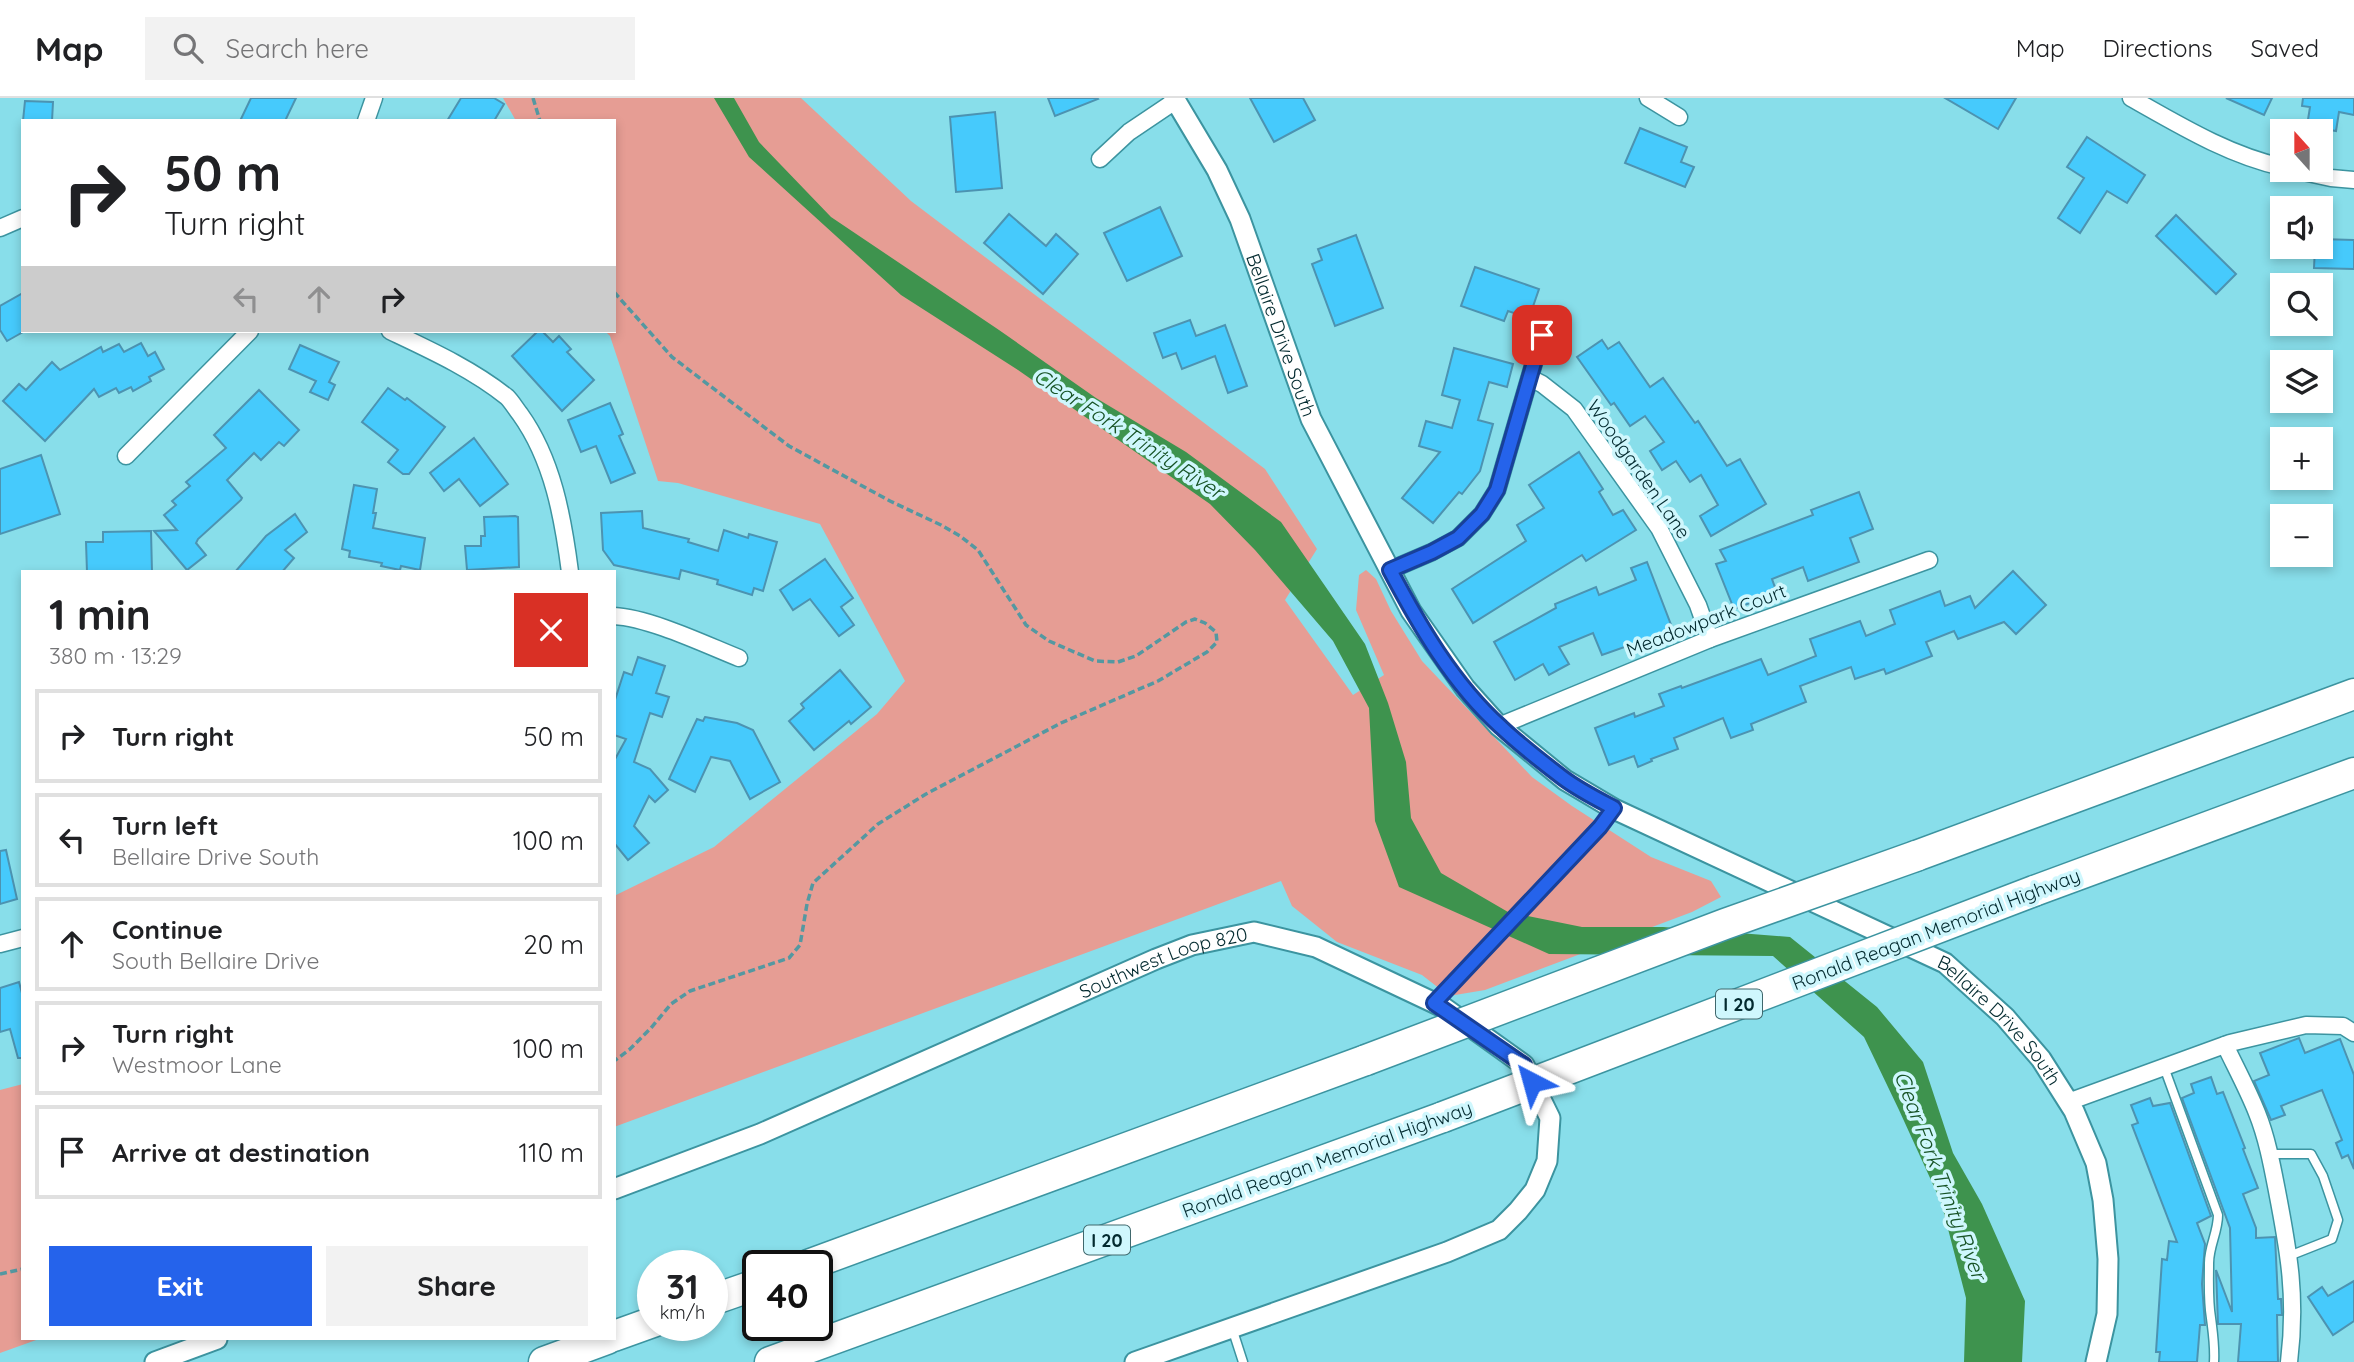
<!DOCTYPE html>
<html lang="en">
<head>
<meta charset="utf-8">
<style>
  :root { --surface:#fff; --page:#f2f2f2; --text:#202124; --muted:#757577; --line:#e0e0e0; --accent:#2563eb }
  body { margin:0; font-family:Quicksand,sans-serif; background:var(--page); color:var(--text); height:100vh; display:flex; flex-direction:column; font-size:26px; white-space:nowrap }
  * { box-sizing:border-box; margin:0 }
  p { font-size:23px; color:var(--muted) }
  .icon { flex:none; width:38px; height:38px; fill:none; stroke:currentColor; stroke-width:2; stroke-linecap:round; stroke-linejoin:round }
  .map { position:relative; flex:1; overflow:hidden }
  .side { position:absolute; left:21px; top:472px; width:595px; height:770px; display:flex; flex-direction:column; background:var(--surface); border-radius:0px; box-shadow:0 4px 10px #0003 }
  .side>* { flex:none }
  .top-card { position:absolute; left:21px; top:21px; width:595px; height:214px; border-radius:0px; box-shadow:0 4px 10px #0003; background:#fff; color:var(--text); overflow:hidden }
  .needle { width:46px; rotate:339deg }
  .controls { position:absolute; left:2270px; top:21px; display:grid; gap:14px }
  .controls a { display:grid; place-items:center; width:63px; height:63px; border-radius:0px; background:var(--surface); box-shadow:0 4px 10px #0003; font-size:35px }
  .speed { position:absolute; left:637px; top:1152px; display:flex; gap:14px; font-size:35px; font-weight:700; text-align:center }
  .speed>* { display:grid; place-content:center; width:91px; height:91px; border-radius:50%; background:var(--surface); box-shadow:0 4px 10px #0003; line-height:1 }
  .speed small { font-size:18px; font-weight:400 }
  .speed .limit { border:4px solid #111; border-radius:10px; background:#fff; color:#111 }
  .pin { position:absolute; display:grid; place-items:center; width:60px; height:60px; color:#fff; margin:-30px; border-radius:14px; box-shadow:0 4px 10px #0006 }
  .me { position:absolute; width:77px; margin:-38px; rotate:321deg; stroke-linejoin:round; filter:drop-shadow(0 0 5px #0008) }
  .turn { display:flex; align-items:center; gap:24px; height:147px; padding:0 28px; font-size:32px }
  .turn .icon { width:91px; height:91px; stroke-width:2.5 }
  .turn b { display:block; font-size:49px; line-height:60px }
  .lanes { display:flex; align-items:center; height:66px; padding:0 28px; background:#0003; justify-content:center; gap:35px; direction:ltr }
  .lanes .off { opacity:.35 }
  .round { display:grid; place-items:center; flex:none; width:74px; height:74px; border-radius:0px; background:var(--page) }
  .head { display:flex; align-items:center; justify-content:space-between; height:119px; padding:0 28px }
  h1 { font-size:42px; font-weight:700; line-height:52px }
  .action { display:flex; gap:14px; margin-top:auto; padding:14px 28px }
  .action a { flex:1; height:80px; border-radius:0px; background:var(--accent); color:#fff; font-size:28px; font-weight:700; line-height:80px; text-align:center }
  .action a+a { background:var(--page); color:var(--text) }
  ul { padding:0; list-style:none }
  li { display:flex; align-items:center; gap:21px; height:94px; margin:0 14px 10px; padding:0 14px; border:4px solid var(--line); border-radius:0px }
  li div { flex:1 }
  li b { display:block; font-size:26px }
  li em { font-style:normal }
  header { display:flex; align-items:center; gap:42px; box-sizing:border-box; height:98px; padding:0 35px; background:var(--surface); border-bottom:2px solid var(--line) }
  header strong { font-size:33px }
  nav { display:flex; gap:38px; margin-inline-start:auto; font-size:24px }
  .search { width:490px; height:63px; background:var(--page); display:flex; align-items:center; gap:18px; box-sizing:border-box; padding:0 24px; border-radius:0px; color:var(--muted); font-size:26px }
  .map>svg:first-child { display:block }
  .green { fill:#e69d94 }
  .water { fill:#3e934e }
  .building { fill:#46cafc; stroke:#4c93b1; stroke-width:2 }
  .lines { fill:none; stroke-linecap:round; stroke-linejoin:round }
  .service-casing { stroke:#3c94a0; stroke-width:11 }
  .minor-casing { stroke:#3c94a0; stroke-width:19 }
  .tertiary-casing { stroke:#3c94a0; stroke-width:23 }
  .motorway-casing { stroke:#3c94a0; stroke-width:33 }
  .path { stroke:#5498a1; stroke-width:3.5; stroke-dasharray:7 3.5; stroke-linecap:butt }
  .service { stroke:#fff; stroke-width:8 }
  .minor { stroke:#fff; stroke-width:16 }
  .tertiary { stroke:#fff; stroke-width:19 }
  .motorway { stroke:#fff; stroke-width:30 }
  .motorway-bridge-casing { stroke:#3c94a0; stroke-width:33; stroke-linecap:butt }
  .motorway-bridge { stroke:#fff; stroke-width:30 }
  .route-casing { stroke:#184099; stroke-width:18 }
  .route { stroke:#2563eb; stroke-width:12 }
  .labels { text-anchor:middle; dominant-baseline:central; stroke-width:7; stroke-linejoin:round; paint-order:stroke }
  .shield { fill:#cff7fd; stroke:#40686d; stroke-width:2 }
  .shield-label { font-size:18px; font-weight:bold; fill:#032a2f }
  .street-label { font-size:19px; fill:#032a2f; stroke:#cff7fd }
  .water-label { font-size:21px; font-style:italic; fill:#175325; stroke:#cff7fd }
</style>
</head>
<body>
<header>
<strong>Map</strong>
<div class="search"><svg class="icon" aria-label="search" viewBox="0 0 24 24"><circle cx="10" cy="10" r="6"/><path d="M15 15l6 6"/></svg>Search here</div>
<nav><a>Map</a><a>Directions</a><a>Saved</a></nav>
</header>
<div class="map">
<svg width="2354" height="1264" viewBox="0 0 2354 1264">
  <rect width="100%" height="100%" fill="#88deea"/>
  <g class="green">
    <polygon points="503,0 801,0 911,103 1265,371 1317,451 1285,502 1353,597 1384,577 1356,512 1359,477 1366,472 1376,481 1391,513 1422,563 1532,679 1572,708 1651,759 1711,783 1721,799 1692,814 1485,892 1449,898 1422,877 1337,844 1292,808 1281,783 614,1029 614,798 714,749 877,616 905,583 820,426 678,385 658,383 610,238 605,233 614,233 614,23 516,23"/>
    <polygon points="23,986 23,1241 39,1241 0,1255 0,992"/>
  </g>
  <polygon class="water" points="714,0 734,0 759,44 831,119 999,232 1096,300 1186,354 1281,424 1365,546 1388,605 1406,664 1411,720 1441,775 1508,814 1582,829 1663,829 1790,839 1877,909 1923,964 1953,1055 1982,1106 2025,1203 2022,1264 1964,1264 1966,1200 1941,1104 1899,1012 1864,939 1773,858 1549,856 1399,789 1375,723 1369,610 1333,543 1255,452 1210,406 1018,272 901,197 749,59"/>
  <g class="building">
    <polygon points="251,0 296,0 285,23 240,23"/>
    <polygon points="461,0 494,0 504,6 494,23 447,23"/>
    <polygon points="1048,0 1097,0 1098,1 1055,18"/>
    <polygon points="1250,0 1303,0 1315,22 1274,44"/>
    <polygon points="1945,0 2016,0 1998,31"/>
    <polygon points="2226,0 2272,0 2264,17"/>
    <polygon points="2303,0 2354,0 2354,17 2339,14 2336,33 2307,28 2310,9 2302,8"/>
    <polygon points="25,3 53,4 52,23 23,23"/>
    <polygon points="995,14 1002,90 956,94 950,19"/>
    <polygon points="1640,30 1687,49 1681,64 1694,69 1685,89 1625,65"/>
    <polygon points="2087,39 2145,77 2127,105 2107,93 2080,135 2058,120 2084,80 2067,69"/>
    <polygon points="1160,109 1182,158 1127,183 1104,135"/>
    <polygon points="1009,116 1046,148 1056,136 1078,156 1043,196 984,145"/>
    <polygon points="2176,117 2236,176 2216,196 2156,138"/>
    <polygon points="1356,137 1383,210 1335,228 1312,166 1322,162 1318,151"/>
    <polygon points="2320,141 2354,142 2354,171 2314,170 2315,149 2320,149"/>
    <polygon points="1475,169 1539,191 1529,220 1508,213 1504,223 1461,208"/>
    <polygon points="23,195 23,234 7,243 0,232 0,208"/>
    <polygon points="1190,222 1196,238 1225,227 1247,288 1228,295 1215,258 1182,271 1176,255 1163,260 1154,235"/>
    <polygon points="538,233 542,233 553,244 559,238 571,251 567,254 594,282 562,313 512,258"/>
    <polygon points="1602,242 1608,251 1619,244 1650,289 1663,280 1695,325 1698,323 1727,368 1740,361 1766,406 1711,438 1700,418 1718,407 1701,377 1690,384 1676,363 1662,372 1650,353 1664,344 1645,318 1630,328 1614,305 1611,307 1577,259"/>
    <polygon points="141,245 148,258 155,254 164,271 149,279 151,283 133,293 131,289 119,295 116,290 99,299 94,291 45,343 3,303 19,286 26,292 52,264 60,272 101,249 103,254 119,246 124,254"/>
    <polygon points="300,247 339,264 329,284 335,287 328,302 310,294 316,283 289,271"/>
    <polygon points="1454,250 1513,266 1507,289 1489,284 1478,322 1493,326 1480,373 1462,396 1459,394 1433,425 1402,400 1440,354 1419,348 1426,323 1452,330 1460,302 1442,297"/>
    <polygon points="388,290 405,302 407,300 445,329 409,376 403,376 388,364 398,352 362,324"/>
    <polygon points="259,292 299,332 284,348 279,344 261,362 254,355 227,382 242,400 241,402 198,441 196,445 206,457 187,472 154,433 177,432 164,417 176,407 172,403 190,388 186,384 226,350 214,337"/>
    <polygon points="610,305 623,336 619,338 635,375 611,385 596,348 581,354 568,322"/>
    <polygon points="474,340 508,386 480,408 459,381 444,393 430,375"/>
    <polygon points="1579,354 1603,391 1599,394 1613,417 1623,412 1636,432 1586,463 1582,457 1473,525 1452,491 1526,443 1517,427 1544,410 1529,387"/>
    <polygon points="41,357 60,416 0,436 0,371"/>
    <polygon points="354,387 377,391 373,415 376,415 373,430 425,440 420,472 401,468 400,472 381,468 382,465 349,459 350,453 342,451"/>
    <polygon points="1859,394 1873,431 1850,440 1859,464 1808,483 1803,469 1772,481 1777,495 1734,511 1716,466 1726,463 1720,452 1813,417 1811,412"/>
    <polygon points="642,413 643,430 689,441 688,444 718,453 724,432 748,440 749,436 777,444 763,493 754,490 752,497 717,486 718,482 681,472 679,481 614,467 603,452 601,415"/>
    <polygon points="295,416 307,434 285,452 294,460 282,474 235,474 266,438"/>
    <polygon points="515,418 518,419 519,469 467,472 465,448 481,448 481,438 485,438 484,419"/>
    <polygon points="151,433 152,474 87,474 86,444 103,444 103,434"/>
    <polygon points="825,461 853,500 841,509 854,527 839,538 810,501 793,512 780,492"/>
    <polygon points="1647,464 1673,532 1602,557 1593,535 1559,549 1569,566 1549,577 1543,566 1515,582 1494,544 1556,510 1555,506 1596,489 1599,497 1636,482 1631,470"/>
    <polygon points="2013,473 2046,507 2016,536 2004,524 1958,541 1954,533 1926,544 1932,558 1886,576 1884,571 1855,581 1851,569 1800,588 1806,604 1751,626 1753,632 1731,640 1723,620 1674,640 1678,651 1651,661 1652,663 1638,669 1634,658 1609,667 1595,630 1634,615 1635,619 1664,608 1659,596 1681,588 1682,590 1761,561 1768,577 1816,558 1810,541 1860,523 1866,538 1895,526 1890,512 1940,493 1945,508 1970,498 1975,510"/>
    <polygon points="638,559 665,568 656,595 669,599 662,619 650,615 634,664 650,671 668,692 655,704 649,698 634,728 649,745 628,762 614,745 614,663 626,641 614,637 614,605 624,574 632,577"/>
    <polygon points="840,572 871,609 851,626 849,623 814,652 789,623 804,610 801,606"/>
    <polygon points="705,619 737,625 753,632 780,684 750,701 730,663 711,659 695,694 669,681 697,621 703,623"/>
    <polygon points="6,752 17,801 0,806 0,753"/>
    <polygon points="19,884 23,899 23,960 18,960 10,931 0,934 0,890"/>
    <polygon points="2299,940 2305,955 2340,941 2354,977 2354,1071 2348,1057 2342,1060 2336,1045 2342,1042 2322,992 2281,1008 2285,1017 2271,1022 2254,983 2269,977 2260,955"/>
    <polygon points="2211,979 2217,996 2223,994 2245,1050 2243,1051 2258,1090 2243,1096 2256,1130 2256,1140 2275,1139 2278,1201 2281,1201 2282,1217 2277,1217 2278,1264 2238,1264 2241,1226 2218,1226 2216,1172 2232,1214 2230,1130 2182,1000 2194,995 2191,986"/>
    <polygon points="2150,1000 2153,1008 2170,1005 2211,1118 2197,1125 2205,1146 2202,1186 2205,1227 2200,1227 2197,1264 2159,1264 2160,1254 2156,1254 2162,1161 2167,1162 2169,1143 2177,1144 2132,1027 2138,1025 2131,1007"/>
    <polygon points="2354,1183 2354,1223 2333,1237 2308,1199 2322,1189 2328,1198"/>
  </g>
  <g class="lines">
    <defs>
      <g id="service">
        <polyline points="1434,905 1600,729 1613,712"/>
        <path d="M2164 969 2218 1117C2218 1134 2209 1148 2209 1165 2209 1184 2208 1202 2211 1220 2213 1236 2215 1248 2214 1264"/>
        <polyline points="2269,1056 2311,1056 2323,1078 2338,1122 2332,1141 2289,1158"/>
        <polyline points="1232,1230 1243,1264"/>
      </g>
      <g id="minor">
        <polyline points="1648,0 1679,19"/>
        <path d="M2131 0C2179 27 2228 57 2282 69"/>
        <polyline points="366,23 374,0"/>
        <polyline points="1100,61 1129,34 1175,3"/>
        <polyline points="2294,72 2331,80 2354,82"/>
        <polyline points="0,130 23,120"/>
        <path d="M390 233C430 252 472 271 507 299 512 304 516 311 520 316 553 362 563 420 570 474"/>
        <polyline points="1530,280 1542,286 1574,311 1659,430 1698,507 1710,541"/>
        <polyline points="126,358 250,233"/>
        <polyline points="1390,472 1432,454 1458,440 1482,416 1497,392 1542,237"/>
        <path d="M614 518C650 520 704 546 739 560"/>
        <polyline points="1499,628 1710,541 1929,462"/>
        <polyline points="0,846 23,840"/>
        <path d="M2225 947C2236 970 2248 992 2257 1015 2267 1040 2272 1067 2277 1093 2289 1155 2297 1200 2289 1264"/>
        <polyline points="2068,1004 2230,945 2306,927 2343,928 2354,935"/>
      </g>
      <g id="tertiary">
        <path id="s1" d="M1174 0 1217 72 1240 121 1311 321 1411 513 1465 590 1499 628 1565 682 1614 711 1945 865 2005 919 2041 961 2074 1013 2096 1065 2103 1102 2108 1161 2107 1216 2096 1264"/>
        <path id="s2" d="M614 1091 760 1036 1156 861 1192 847 1254 834 1316 849 1443 909 1524 967 1550 1020 1547 1063 1535 1092 1518 1113 1499 1132 1447 1154 1135 1264"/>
        <polyline points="155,1264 217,1241"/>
      </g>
      <g id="motorway">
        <polyline points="1916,758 2354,596"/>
        <polyline points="2034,793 2354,675"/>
        <polyline points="808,1167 1366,962"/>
        <polyline points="712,1202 758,1186"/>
        <polyline points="614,1238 653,1224"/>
        <polyline points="544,1264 607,1241"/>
        <polyline points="770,1264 1443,1019"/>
      </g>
    </defs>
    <use href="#service" class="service-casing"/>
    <use href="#minor" class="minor-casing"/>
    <use href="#tertiary" class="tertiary-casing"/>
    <use href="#motorway" class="motorway-casing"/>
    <g class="path">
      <polyline points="533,0 540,23"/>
      <polyline points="614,194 672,259 789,348 890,403 941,427 960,438 978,452 1026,527 1049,543 1095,563 1118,564 1136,558 1186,524 1195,521 1205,525 1216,534 1217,544 1207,554 1158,583 1061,625 926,696 878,726 813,785 807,806 800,847 789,860 690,893 671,906 651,930 629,952 614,963"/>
      <polyline points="0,1176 23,1171"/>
    </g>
    <use href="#service" class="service"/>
    <use href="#minor" class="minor"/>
    <use href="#tertiary" class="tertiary"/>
    <use href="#motorway" class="motorway"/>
    <defs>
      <g id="motorway-bridge">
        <polyline points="1366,962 1725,826 1916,758"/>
        <polyline points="1443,1019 2034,793"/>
      </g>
    </defs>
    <use href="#motorway-bridge" class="motorway-bridge-casing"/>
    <use href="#motorway-bridge" class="motorway-bridge"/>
  </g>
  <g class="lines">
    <defs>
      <path id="route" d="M1532 984 1524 967 1434 905 1600 729 1614 710C1597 701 1579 692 1563 680 1542 664 1520 647 1501 629 1453 586 1419 527 1390 472L1432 454 1458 440 1482 416 1497 392 1542 237"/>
    </defs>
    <use href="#route" class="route-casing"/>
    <use href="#route" class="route"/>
  </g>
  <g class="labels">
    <g class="shield">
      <rect x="1716" y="891.5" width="46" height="29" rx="5"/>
      <rect x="1084" y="1127.5" width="46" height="29" rx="5"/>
    </g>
    <g class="shield-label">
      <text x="1739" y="906">I 20</text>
      <text x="1107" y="1142">I 20</text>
    </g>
    <g class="street-label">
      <text stroke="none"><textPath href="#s1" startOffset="261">Bellaire Drive South</textPath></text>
      <text transform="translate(1639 371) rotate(55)">Woodgarden Lane</text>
      <text transform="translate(1706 522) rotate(-21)">Meadowpark Court</text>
      <text transform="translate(1936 831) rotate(-21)">Ronald Reagan Memorial Highway</text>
      <text stroke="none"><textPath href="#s2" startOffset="595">Southwest Loop 820</textPath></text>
      <text stroke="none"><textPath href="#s1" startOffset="1298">Bellaire Drive South</textPath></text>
      <text transform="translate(1327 1061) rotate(-20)">Ronald Reagan Memorial Highway</text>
    </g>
    <g class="water-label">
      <text transform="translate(1129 335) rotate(33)">Clear Fork Trinity River</text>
      <text transform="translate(1941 1077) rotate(69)">Clear Fork Trinity River</text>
    </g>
  </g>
</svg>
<div class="controls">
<a><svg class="needle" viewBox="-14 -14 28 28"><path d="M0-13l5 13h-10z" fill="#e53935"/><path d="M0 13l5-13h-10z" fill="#757577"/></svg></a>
<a><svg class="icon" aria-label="sound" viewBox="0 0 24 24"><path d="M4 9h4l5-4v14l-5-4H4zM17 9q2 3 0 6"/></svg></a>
<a><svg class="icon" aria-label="search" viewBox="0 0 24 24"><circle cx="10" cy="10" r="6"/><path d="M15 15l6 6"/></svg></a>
<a><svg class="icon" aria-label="layers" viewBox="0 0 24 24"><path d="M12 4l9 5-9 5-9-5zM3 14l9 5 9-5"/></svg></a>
<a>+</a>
<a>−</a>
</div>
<div class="speed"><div>31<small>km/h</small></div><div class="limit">40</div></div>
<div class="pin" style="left:1542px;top:237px;background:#d93025"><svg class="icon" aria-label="arrive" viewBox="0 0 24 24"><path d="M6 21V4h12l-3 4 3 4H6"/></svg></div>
<svg class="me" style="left:1532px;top:984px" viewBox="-20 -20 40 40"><path d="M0-17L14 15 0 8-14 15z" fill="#2563eb" stroke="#fff" stroke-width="4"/></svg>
<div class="top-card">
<div class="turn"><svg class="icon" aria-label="right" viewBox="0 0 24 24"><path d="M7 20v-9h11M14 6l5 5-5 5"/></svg><div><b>50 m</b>Turn right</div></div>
<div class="lanes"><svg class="icon off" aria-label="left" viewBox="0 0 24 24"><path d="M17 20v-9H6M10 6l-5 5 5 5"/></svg><svg class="icon off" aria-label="ahead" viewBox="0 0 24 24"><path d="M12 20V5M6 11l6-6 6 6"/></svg><svg class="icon" aria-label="right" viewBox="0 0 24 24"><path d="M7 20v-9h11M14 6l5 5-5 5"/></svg></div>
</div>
<section class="side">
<div class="head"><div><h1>1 min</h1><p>380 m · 13:29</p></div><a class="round" style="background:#d93025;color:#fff"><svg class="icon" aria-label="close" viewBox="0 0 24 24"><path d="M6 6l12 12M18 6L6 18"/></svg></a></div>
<ul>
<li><svg class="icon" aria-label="right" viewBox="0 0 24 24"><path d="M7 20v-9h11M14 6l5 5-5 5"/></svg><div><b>Turn right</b></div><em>50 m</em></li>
<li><svg class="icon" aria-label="left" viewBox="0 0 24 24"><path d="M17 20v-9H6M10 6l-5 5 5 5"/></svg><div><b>Turn left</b><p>Bellaire Drive South</p></div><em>100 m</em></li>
<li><svg class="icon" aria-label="ahead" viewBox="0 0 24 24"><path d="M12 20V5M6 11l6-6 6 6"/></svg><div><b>Continue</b><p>South Bellaire Drive</p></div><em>20 m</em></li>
<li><svg class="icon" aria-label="right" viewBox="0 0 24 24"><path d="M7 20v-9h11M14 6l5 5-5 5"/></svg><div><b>Turn right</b><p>Westmoor Lane</p></div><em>100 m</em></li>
<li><svg class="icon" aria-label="arrive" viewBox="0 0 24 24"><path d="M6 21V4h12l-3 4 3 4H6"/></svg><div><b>Arrive at destination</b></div><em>110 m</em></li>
</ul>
<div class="action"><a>Exit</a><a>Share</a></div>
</section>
</div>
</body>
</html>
